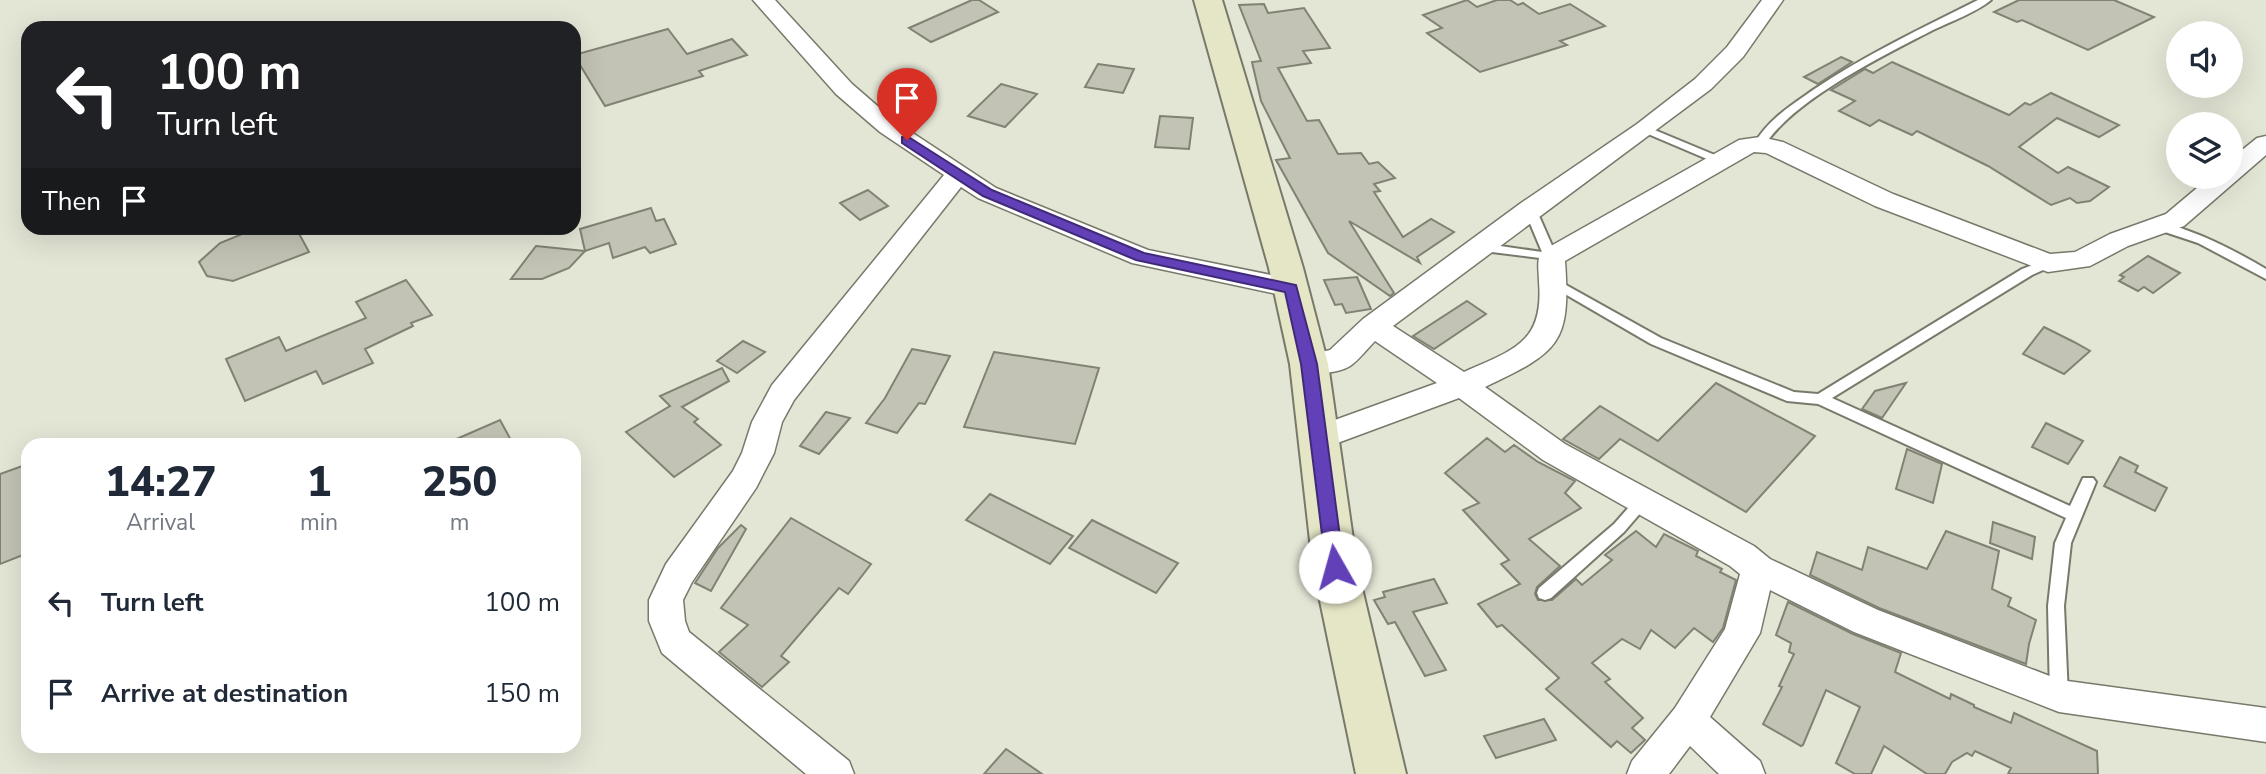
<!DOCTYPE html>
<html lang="en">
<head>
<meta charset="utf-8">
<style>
  :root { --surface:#fff; --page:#f6f6f7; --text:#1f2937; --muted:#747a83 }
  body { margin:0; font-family:"Nunito Sans",sans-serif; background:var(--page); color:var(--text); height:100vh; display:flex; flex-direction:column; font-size:26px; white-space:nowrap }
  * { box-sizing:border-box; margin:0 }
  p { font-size:23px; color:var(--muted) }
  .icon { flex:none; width:38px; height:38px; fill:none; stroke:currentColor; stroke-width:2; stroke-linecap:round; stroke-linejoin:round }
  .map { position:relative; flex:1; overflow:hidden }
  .side { position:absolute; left:21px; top:438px; width:560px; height:315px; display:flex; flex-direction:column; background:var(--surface); border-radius:21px; box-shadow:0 7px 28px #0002 }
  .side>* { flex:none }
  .top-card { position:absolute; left:21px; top:21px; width:560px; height:214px; border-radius:21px; box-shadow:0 7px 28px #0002; background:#202124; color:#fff; overflow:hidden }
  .controls { position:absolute; left:2166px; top:21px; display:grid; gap:14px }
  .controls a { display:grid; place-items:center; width:77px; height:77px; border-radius:50%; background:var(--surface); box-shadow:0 7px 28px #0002; font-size:35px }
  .pin { position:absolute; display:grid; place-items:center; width:60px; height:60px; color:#fff; margin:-72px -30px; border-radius:50% 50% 50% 0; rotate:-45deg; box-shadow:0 0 7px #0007 }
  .pin .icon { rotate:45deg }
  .me { position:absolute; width:77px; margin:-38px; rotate:353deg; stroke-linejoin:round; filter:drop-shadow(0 0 5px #0008) }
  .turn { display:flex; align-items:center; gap:24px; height:147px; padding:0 21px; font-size:32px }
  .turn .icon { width:91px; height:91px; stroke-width:2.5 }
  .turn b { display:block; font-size:49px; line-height:60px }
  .then { display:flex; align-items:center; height:66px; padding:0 21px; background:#0003; gap:14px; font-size:26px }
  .eta { display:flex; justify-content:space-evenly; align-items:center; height:119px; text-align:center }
  .eta b { font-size:42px; font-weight:800; line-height:49px }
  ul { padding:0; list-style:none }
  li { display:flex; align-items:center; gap:21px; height:91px; padding:0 21px }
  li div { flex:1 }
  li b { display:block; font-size:26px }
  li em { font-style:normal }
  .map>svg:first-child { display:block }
  .building { fill:#c2c3b4; stroke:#808273; stroke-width:2 }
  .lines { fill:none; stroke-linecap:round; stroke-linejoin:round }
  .lane-casing { stroke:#78796b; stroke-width:4 }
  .street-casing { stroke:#78796b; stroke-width:3 }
  .secondary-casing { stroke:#78796b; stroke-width:4 }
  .lane { fill:#fff; fill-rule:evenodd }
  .street { fill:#fff; fill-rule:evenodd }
  .secondary { fill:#e5e6c6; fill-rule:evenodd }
  .route { fill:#6240b8; stroke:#402a78; stroke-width:2 }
</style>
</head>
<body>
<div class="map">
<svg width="2266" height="774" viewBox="0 0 2266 774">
  <rect width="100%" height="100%" fill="#e3e5d5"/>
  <g class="building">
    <polygon points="972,0 979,0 998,12 931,42 909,28"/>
    <polygon points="1467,0 1477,7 1497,0 1510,0 1518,5 1523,3 1539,14 1570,4 1605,26 1560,41 1567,45 1480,72 1427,33 1442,28 1423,15"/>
    <polygon points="2019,0 2114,0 2154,17 2088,50 2022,20 2017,22 1994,12"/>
    <polygon points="1264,4 1268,13 1304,8 1330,48 1303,51 1311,63 1278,68 1307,121 1319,120 1338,154 1361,153 1369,164 1378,162 1395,178 1374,184 1380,191 1374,192 1403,237 1431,219 1454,232 1417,257 1420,263 1349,221 1394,293 1390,296 1328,253 1276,160 1290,158 1261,101 1252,62 1261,61 1239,5"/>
    <polygon points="668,29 687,54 732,39 747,55 699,71 703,76 605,106 574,55"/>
    <polygon points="1841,57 1852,62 1818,84 1804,77"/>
    <polygon points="1892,62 2009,115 2025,103 2030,105 2051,93 2119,125 2099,137 2057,118 2019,147 2058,173 2068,167 2109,187 2090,201 2077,203 2070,198 2051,205 1988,166 1917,131 1912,135 1879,120 1870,126 1839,111 1855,101 1831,90 1865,69 1873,73"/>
    <polygon points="1098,64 1134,69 1123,93 1085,87"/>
    <polygon points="1001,84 1037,94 1005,127 968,116"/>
    <polygon points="1160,116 1193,118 1189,149 1155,147"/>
    <polygon points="868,190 888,206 860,220 840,203"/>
    <polygon points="651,208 656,221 664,219 676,244 650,253 645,247 613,258 609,243 585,251 580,229"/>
    <polygon points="257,228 296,228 309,252 233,281 207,276 199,262 220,243"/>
    <polygon points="536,246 585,251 569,268 542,279 511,279"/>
    <polygon points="2148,256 2180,273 2153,293 2144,287 2138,291 2119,281 2124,277 2120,275"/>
    <polygon points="1357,277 1371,309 1346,313 1342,304 1335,305 1324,280"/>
    <polygon points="406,280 432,315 411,323 413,326 365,349 373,363 323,384 316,371 245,401 226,359 279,337 286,351 366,318 356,302"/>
    <polygon points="1467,301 1486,314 1434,349 1413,336"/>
    <polygon points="2044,327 2074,342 2090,351 2064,374 2023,354"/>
    <polygon points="743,341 765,352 737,373 717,361"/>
    <polygon points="912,349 950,356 925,404 919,403 897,433 866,423 885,398"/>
    <polygon points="994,352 1099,368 1075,444 964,427"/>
    <polygon points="722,368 729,381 682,407 698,419 694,422 721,445 674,477 626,432 670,406 660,396"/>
    <polygon points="1716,383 1815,436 1746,512 1620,439 1599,459 1563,439 1600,406 1658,441"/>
    <polygon points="1906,383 1882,418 1862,409 1875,391"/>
    <polygon points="826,412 850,418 819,454 800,446"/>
    <polygon points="500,420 513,444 445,444"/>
    <polygon points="2046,423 2083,441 2068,464 2032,447"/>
    <polygon points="1487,438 1505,452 1514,445 1538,462 1575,481 1565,493 1581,508 1529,539 1560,566 1537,587 1535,594 1538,600 1552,600 1576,579 1582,585 1612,560 1605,555 1636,531 1656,547 1664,534 1698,551 1696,556 1722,569 1720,572 1736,580 1723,628 1713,642 1694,628 1675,648 1651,630 1640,649 1622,639 1592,663 1610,679 1605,682 1643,718 1632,728 1645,740 1631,753 1617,741 1611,747 1546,689 1559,678 1502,625 1497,627 1478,604 1520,584 1501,564 1509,560 1463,510 1479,503 1445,473"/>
    <polygon points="1907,449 1942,464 1933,503 1896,489"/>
    <polygon points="2120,457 2138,466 2135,472 2167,488 2155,511 2104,486"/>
    <polygon points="28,464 28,553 0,564 0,474"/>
    <polygon points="990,494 1073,536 1050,564 966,520"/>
    <polygon points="791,518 871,564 848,594 839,588 781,656 789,662 762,687 719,652 748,625 721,608"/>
    <polygon points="1092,520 1178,563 1156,593 1069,548"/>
    <polygon points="1993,522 2035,537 2032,559 1990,543"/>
    <polygon points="741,525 746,529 711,591 695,583 718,548"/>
    <polygon points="1946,531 1999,551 1992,589 2011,598 2008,606 2036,620 2029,644 2026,664 1879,608 1810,575 1817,552 1862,570 1868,547 1927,569"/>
    <polygon points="1434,579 1447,603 1413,612 1446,670 1425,676 1395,622 1388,624 1374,600 1385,597 1383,592"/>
    <polygon points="1788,602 1853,634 1901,653 1895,672 1950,699 1951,694 1974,705 1974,707 2011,723 2014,713 2097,751 2098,774 2008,774 2011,768 1975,751 1972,756 1967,753 1952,762 1945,774 1927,774 1884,746 1871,774 1855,774 1836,763 1860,707 1826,690 1803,745 1801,746 1763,724 1782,687 1779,686 1794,654 1789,652 1791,643 1776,635"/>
    <polygon points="1544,719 1556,740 1496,758 1484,736"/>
    <polygon points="1006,749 1042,774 984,774"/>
  </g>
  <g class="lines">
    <defs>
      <g id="lane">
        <path d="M1978 0H1991C1975 13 1952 21 1933 30 1883 56 1794 99 1764 146L1760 147 1754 144C1769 119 1790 106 1813 90 1865 55 1922 28 1978 0Z"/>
        <polygon points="1645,126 1722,158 1724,160 1722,162 1714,162 1641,131 1639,129"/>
        <polygon points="1530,205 1536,209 1557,257 1555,260 1476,250 1474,247 1476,244 1480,243 1542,252 1524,209"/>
        <path d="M2160 222C2199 232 2232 249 2266 269V279L2198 243 2156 229 2154 226 2156 223Z"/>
        <polygon points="2048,259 2054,263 2052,266 2032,275 1832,398 2070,506 2083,478 2093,478 2096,482 2071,543 2064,606 2068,696 2065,701 2059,704 2053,701 2050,696 2048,606 2055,543 2066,518 1818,404 1787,401 1651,344 1546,283 1547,280 1557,280 1661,338 1794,392 1818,394 2022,269"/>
        <polygon points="1641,497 1646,499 1649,503 1624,532 1551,598 1545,600 1539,598 1537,593 1539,588 1614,524 1636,499"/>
      </g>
      <g id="street">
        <polygon points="753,0 775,0 852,84 896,122 996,188 1148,250 1291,279 1301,282 1305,288 1301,294 1291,297 1132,263 978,198 961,187 794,400 782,422 774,453 756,488 692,582 683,600 685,621 689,632 849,761 854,774 806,774 662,653 649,621 649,600 666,564 733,471 742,453 752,422 772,385 944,175 880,132 836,94"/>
        <path d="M1762 0H1783L1743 57 1711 89 1393 326 1464 372C1513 350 1544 343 1539 282 1539 271 1536 260 1542 251L1739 140 1760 137 1783 142 1893 194 2050 254 2075 252 2110 234 2166 214 2210 177H2231V159L2257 138 2266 136V155L2184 226 2128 246 2090 266 2048 272 1875 206 1766 153 1754 152 1565 261C1571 344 1559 352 1485 387L1565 444 1754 546 1770 559 1878 610 2060 680 2266 708V742L2059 712 1854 632 1770 590 1760 633 1710 717 1760 761 1765 774H1719L1690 746 1669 774H1627L1632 761 1675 708 1725 629 1740 574 1730 566 1543 460 1459 398 1332 445 1321 449 1310 445 1306 437 1310 429 1437 383 1375 341C1367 349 1359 360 1350 366 1337 374 1312 375 1299 371L1294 364 1299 357 1330 350 1363 319 1521 203 1637 124 1695 79 1727 47Z"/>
      </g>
      <polygon id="secondary" points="1194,0 1222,0 1303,268 1328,364 1357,567 1406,774 1356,774 1313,567 1290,364 1269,268"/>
    </defs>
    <use href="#lane" class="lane-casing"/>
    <use href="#street" class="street-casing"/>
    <use href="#secondary" class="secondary-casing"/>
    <use href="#lane" class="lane"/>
    <use href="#street" class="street"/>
    <use href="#secondary" class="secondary"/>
  </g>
  <polygon class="route" points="907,136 992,190 1144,253 1296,285 1317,364 1344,567 1342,572 1335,574 1329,572 1326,567 1301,364 1285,292 1136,260 983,196 902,143 902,137"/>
</svg>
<div class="controls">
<a><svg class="icon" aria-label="sound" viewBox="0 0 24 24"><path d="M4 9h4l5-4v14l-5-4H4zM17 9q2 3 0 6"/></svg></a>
<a><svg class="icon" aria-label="layers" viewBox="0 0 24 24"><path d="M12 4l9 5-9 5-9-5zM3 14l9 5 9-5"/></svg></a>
</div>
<div class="pin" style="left:907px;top:140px;background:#d93025"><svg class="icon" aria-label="arrive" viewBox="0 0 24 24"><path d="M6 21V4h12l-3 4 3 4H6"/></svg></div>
<svg class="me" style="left:1335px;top:567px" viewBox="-20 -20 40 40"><circle r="19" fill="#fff"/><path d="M0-13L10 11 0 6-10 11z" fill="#6240b8"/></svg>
<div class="top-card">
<div class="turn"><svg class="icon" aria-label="left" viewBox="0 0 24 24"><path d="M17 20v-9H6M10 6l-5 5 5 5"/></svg><div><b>100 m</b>Turn left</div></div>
<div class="then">Then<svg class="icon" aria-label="arrive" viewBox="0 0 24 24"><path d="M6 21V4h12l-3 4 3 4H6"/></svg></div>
</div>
<section class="side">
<div class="eta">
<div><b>14:27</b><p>Arrival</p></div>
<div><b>1</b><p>min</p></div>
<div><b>250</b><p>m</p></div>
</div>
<ul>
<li><svg class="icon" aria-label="left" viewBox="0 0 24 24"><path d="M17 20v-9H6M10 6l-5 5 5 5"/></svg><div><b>Turn left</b></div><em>100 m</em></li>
<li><svg class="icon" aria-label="arrive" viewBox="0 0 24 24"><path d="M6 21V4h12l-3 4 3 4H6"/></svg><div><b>Arrive at destination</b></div><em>150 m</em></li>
</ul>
</section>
</div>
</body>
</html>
